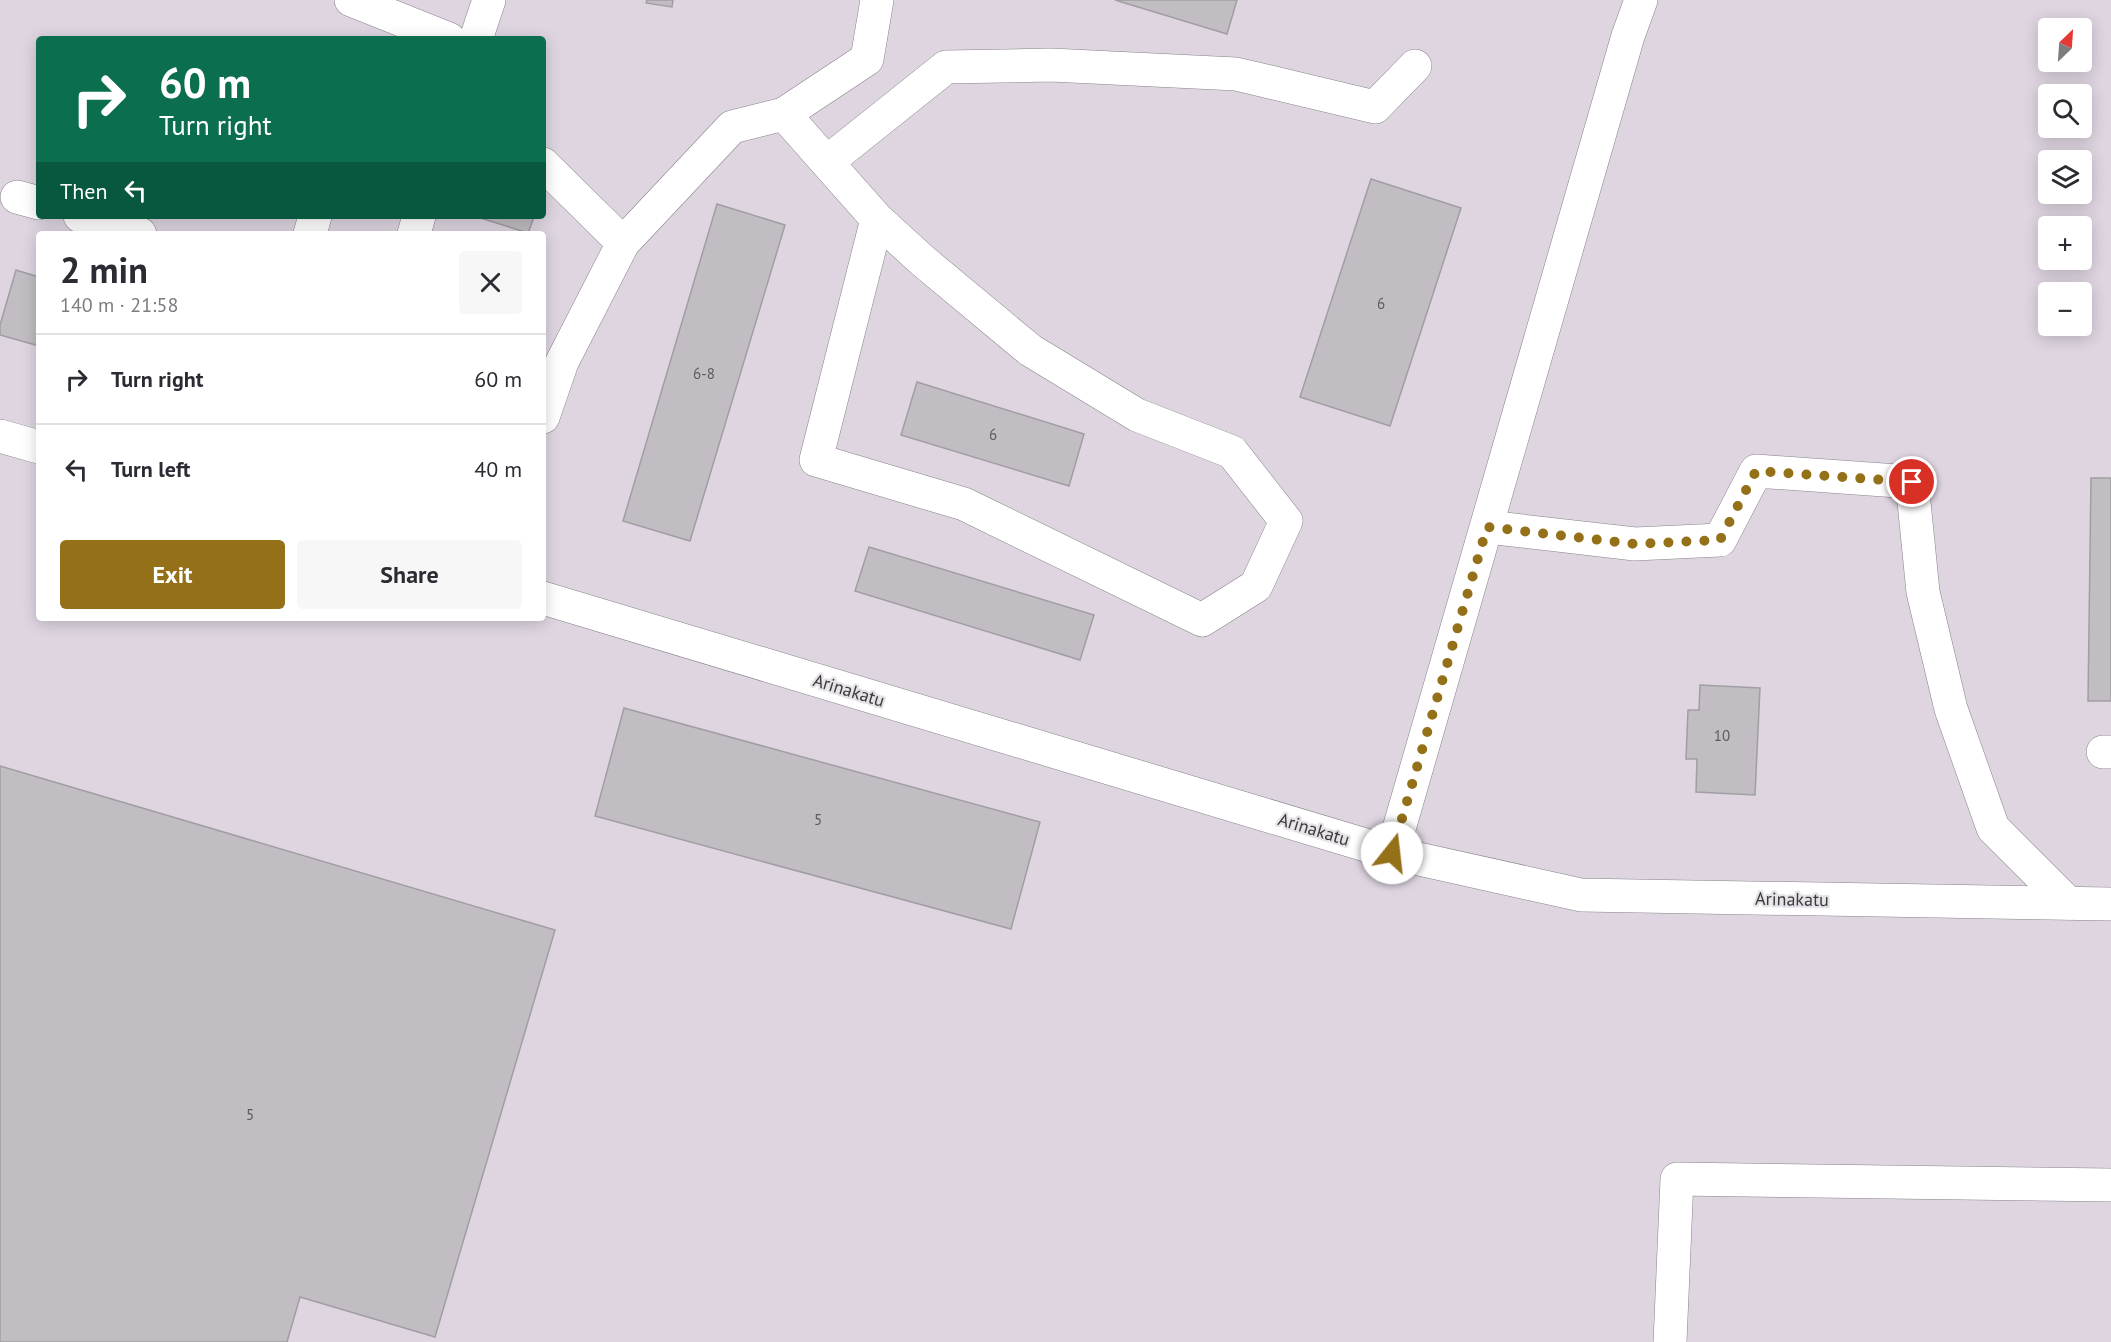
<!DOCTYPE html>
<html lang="en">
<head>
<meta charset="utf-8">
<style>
  :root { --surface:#fff; --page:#f7f7f7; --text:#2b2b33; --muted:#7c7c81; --line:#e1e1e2; --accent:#947018 }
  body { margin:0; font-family:"PT Sans",sans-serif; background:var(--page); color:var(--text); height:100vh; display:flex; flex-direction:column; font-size:22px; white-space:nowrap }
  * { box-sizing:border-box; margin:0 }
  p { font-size:20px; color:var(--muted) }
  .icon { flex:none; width:33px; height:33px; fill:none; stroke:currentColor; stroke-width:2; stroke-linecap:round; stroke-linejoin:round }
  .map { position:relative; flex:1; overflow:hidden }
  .side { position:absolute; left:36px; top:231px; width:510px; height:390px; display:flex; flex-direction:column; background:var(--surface); border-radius:6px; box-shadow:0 3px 15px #0003 }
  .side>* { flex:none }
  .guide { position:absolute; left:36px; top:36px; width:510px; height:183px; border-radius:6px; box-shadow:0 3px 15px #0003; background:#0b6e4f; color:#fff; overflow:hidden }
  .needle { width:39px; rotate:25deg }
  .fabs { position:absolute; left:2038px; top:18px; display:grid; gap:12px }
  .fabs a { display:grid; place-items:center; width:54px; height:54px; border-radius:6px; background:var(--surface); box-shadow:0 3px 15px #0003; font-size:30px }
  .pin { position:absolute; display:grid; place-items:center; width:51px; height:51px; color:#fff; margin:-26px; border:3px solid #fff; border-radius:50%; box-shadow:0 2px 6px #0007 }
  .me { position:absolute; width:66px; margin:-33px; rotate:16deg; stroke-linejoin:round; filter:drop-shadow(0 0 4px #0008) }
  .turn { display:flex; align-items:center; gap:21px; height:126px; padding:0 24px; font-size:27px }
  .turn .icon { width:78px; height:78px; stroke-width:2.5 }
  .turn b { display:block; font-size:42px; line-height:51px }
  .then { display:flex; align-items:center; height:57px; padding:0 24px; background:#0003; gap:12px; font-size:22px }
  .round { display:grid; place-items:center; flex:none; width:63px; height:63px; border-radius:6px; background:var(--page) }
  .head { display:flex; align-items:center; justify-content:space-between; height:102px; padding:0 24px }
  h1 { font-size:36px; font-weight:600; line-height:45px }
  .action { display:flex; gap:12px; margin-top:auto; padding:12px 24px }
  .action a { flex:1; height:69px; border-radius:6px; background:var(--accent); color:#fff; font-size:24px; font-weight:600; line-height:69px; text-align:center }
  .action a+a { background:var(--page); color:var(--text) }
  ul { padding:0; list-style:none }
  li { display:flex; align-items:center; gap:18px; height:90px; padding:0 24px; border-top:2px solid var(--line) }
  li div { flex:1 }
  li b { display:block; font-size:22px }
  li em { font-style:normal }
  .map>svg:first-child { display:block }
  .built { fill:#ded5e1; fill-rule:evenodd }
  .building { fill:#c1bdc3; stroke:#a19ea3; stroke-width:1.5 }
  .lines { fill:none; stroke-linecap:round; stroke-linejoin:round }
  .minor-casing { stroke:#868388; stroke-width:34 }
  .minor { stroke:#fff; stroke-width:33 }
  .route { stroke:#947018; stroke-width:10; stroke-dasharray:0 18 }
  .labels { text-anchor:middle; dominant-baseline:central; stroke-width:4.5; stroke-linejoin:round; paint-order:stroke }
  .number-label { font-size:15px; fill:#5c5b5e }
  .street-label { font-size:18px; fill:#3b3a3c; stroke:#e6e2e8 }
</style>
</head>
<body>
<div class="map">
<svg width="2111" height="1342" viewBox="0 0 2111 1342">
  <rect width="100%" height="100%" fill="#e6e2e8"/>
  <path class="built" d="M0 0H2111V1342H0ZM2049 28H2082V62H2049ZM39 39H543V216H39ZM2049 94H2082V128H2049ZM2049 160H2082V194H2049ZM2049 226H2082V260H2049ZM39 234H543V618H39ZM2049 292H2082V326H2049Z"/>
  <g class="building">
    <polygon points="647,0 673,0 672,7 646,3"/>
    <polygon points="1115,0 1237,0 1227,34"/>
    <polygon points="1371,179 1461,208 1390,426 1300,397"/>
    <polygon points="717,204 785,225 690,541 623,521"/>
    <polygon points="474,216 529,216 534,217 528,233"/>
    <polygon points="16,270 39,277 39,346 0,335 0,325"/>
    <polygon points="917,382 1084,434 1069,486 901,435"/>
    <polygon points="2091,478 2111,478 2111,701 2088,701"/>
    <polygon points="869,547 1094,615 1080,660 855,591"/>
    <polygon points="1700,685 1760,688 1755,795 1696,792 1697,759 1686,759 1688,710 1699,710"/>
    <polygon points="624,708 1040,822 1011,929 595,816"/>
    <polygon points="0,766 555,930 435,1337 300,1297 287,1342 0,1342"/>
  </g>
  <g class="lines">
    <defs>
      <g id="minor">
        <polyline points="351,0 449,39"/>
        <polyline points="476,39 489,0"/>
        <polyline points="784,114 867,59 877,0"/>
        <polyline points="827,162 946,67 1051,65 1236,74 1375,107 1415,66"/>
        <polyline points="543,164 623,243"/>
        <polyline points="17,197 39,203"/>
        <polyline points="80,216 140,234"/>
        <polyline points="310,234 315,216"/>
        <polyline points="414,234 419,216"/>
        <polyline points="543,417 562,362 623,243 732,127 784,114 877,219 923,261 1030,350 1137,415 1232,452 1286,521 1256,586 1202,620 964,504 816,460 877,219"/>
        <polyline points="0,436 39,447"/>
        <polyline points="1487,527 1635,544 1720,540 1756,471 1912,482 1923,592 1951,709 1993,828 2068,903"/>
        <polyline points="543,598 1392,853 1581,895 2111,904"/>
        <polyline points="2103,752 2111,752"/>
        <polyline points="1392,853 1628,36 1641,0"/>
        <polyline points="1670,1342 1677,1179 2111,1185"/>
      </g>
    </defs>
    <use href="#minor" class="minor-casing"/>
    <use href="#minor" class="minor"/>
  </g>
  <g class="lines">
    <polyline class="route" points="1392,853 1487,527 1635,544 1720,540 1756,471 1912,482"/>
  </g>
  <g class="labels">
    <g class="number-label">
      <text x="1381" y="303">6</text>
      <text x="704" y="373">6-8</text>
      <text x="993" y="434">6</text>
      <text x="1722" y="735">10</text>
      <text x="818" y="819">5</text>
      <text x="250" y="1114">5</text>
    </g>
    <g class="street-label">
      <text transform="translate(849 690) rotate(17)">Arinakatu</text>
      <text transform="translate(1314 829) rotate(17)">Arinakatu</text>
      <text transform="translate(1792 899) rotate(1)">Arinakatu</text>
    </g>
  </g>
</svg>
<div class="fabs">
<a><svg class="needle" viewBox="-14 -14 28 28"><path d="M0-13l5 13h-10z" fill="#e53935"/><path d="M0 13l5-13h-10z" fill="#7c7c81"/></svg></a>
<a><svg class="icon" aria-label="search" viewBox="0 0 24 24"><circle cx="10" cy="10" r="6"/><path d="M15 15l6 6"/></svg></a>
<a><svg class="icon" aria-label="layers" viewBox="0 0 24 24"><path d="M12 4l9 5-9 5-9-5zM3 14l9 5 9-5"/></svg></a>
<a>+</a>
<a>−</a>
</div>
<div class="pin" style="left:1912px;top:482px;background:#d93025"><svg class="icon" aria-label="arrive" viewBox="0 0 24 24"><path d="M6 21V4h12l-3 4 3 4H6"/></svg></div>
<svg class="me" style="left:1392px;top:853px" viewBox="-20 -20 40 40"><circle r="19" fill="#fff"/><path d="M0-13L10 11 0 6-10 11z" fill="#947018"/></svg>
<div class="guide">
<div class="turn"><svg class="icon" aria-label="right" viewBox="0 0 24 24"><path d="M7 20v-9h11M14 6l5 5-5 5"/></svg><div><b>60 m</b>Turn right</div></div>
<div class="then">Then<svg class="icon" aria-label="left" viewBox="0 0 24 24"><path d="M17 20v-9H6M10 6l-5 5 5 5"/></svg></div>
</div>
<section class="side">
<div class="head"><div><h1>2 min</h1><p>140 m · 21:58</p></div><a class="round"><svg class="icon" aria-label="close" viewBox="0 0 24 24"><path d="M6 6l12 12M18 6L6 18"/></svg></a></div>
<ul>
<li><svg class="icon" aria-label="right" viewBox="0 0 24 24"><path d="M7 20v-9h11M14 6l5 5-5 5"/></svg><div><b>Turn right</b></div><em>60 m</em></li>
<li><svg class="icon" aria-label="left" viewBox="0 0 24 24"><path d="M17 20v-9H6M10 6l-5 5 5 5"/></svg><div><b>Turn left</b></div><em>40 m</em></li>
</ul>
<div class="action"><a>Exit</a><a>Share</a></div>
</section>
</div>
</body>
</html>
